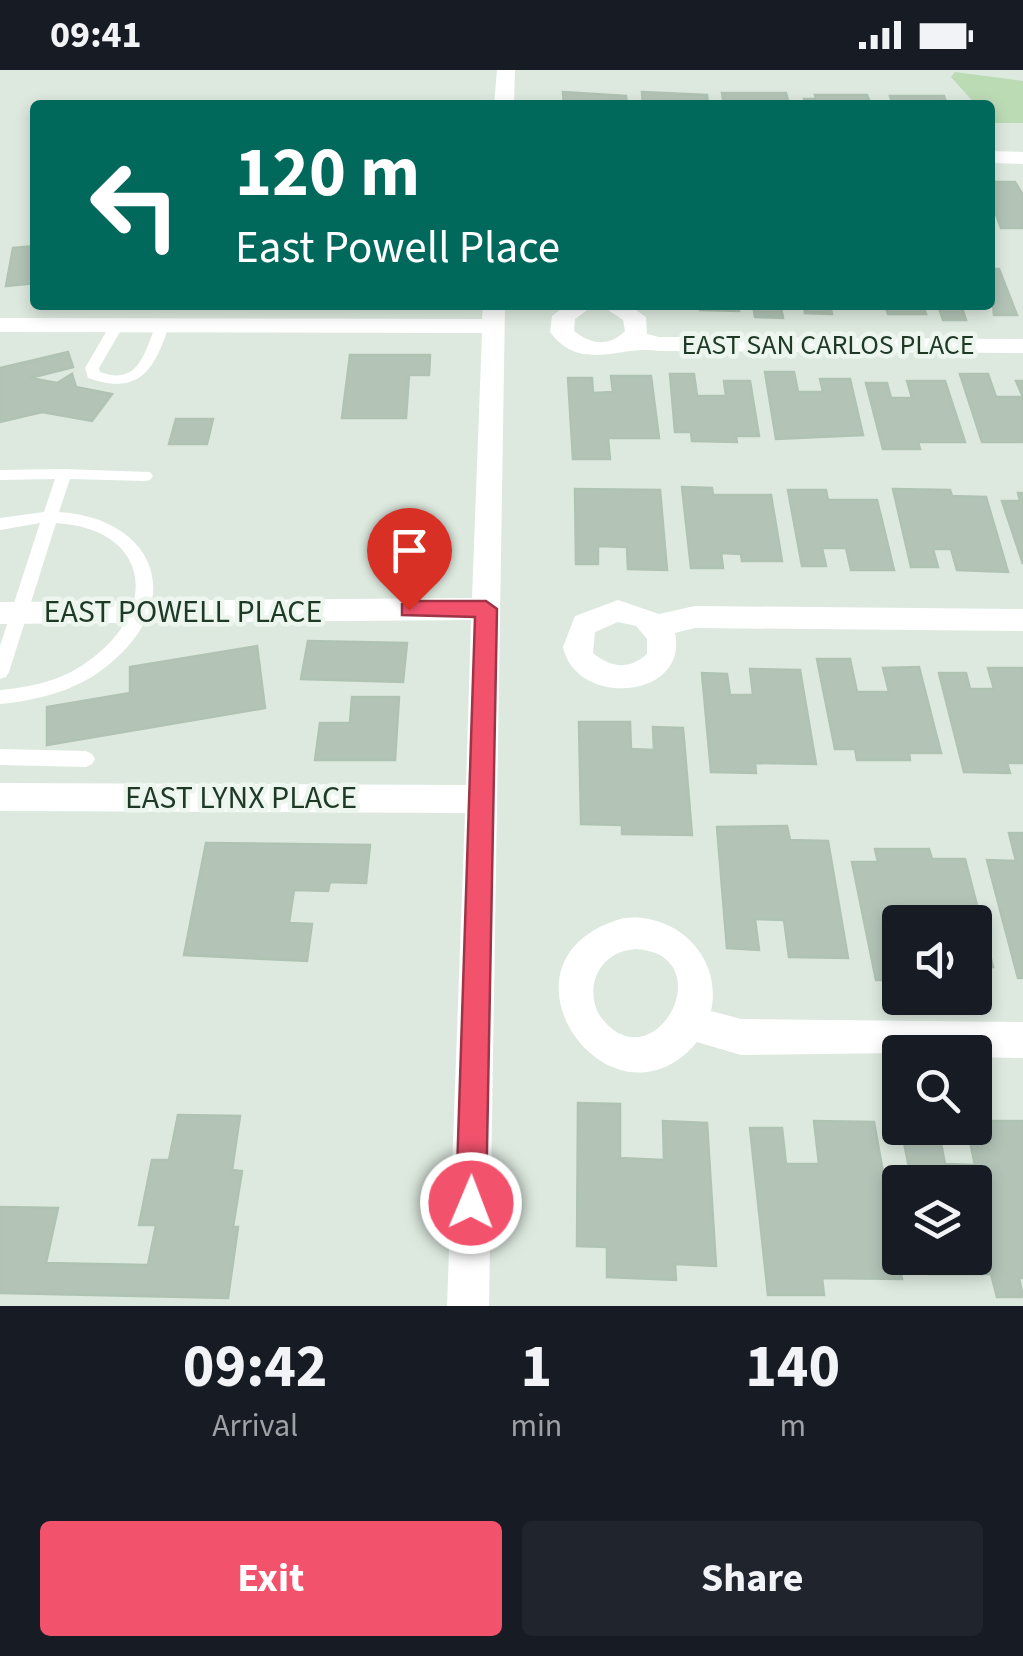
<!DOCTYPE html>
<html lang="en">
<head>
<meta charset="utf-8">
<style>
  :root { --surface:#171b24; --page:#20242c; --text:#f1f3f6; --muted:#9ea1a6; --accent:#f3526d }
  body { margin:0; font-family:"Source Sans 3",sans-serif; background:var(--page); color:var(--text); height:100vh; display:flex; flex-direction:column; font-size:38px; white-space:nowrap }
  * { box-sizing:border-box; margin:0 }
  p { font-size:32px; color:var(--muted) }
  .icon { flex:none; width:55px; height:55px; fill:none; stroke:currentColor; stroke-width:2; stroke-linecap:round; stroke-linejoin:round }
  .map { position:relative; height:1236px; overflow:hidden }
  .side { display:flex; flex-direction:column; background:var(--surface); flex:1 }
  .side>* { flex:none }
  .top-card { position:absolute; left:30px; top:30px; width:965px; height:210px; border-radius:10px; box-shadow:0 5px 15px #0003; background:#00695c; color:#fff; overflow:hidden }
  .controls { position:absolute; left:882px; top:835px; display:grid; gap:20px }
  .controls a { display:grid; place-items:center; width:110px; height:110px; border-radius:10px; background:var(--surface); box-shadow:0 5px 15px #0003; font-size:50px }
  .pin { position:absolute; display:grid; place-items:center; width:85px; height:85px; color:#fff; margin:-102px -42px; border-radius:50% 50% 50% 0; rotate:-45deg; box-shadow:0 0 10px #0007 }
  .pin .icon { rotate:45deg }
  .me { position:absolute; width:110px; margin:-55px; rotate:1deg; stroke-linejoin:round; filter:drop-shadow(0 0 8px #0008) }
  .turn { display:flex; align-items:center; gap:35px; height:210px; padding:0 40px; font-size:45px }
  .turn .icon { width:130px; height:130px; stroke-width:2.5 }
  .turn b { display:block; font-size:70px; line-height:85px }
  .eta { display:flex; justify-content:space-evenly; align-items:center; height:170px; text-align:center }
  .eta b { font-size:60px; font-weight:700; line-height:70px }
  .button { display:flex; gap:20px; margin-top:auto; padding:20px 40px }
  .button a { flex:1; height:115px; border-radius:10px; background:var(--accent); color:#fff; font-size:40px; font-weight:700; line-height:115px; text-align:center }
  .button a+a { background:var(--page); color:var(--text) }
  .status { display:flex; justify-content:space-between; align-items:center; height:70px; padding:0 50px; background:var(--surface); direction:ltr }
  .status svg { height:28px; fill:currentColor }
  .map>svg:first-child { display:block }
  .green { fill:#bbdbb5 }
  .building { fill:#b3c4b7; stroke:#b0c3b3; stroke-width:2.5 }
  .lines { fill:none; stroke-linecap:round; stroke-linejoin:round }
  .service { fill:#fff; fill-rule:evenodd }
  .minor { fill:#fff; fill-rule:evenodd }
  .route { fill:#f3526d; stroke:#9e3547; stroke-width:2.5 }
  .labels { text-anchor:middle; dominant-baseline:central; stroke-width:9; stroke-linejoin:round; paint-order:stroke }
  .far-street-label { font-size:28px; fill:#1f3927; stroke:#edf6ee }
  .street-label { font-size:32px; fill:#1f3927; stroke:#edf6ee }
</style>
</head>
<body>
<div class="status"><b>09:41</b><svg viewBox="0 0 49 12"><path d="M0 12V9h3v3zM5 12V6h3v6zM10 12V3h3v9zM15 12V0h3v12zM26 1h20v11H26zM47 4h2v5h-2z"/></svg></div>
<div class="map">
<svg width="1023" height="1236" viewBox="0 0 1023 1236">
  <rect width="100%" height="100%" fill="#dde9df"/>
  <polygon class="green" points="955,2 1023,11 1023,53 990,53 990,35 976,35 951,7"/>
  <g class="building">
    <polygon points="563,22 626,26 627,35 564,35"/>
    <polygon points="642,22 707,25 708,35 643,35"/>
    <polygon points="722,23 786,23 789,35 724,35"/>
    <polygon points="815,25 867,25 871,35 805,35 804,29 816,29"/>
    <polygon points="890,26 944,26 947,35 893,35"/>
    <polygon points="990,112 1015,112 1023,125 1023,158 1001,158 990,128"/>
    <polygon points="35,176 35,213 6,216 13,178"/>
    <polygon points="990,199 999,199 1017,245 994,245"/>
    <polygon points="700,235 738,235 739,241 700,240"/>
    <polygon points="753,235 789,235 790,238 781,238 783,248 755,247"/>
    <polygon points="804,235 830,235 832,244 805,243"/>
    <polygon points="885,235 923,235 926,244 888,244"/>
    <polygon points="938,235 961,235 966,250 943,250"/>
    <polygon points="68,282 73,297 30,308 57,313 72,304 76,317 112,324 92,351 42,342 0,352 0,298"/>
    <polygon points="350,285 430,285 429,305 409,305 406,348 342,348"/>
    <polygon points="765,302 794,302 798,322 823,322 820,309 850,309 863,365 776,369"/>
    <polygon points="670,304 694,304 697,326 726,326 724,311 750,311 759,366 736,366 737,372 692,371 691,362 675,362"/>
    <polygon points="960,304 988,304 996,327 1023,327 1016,311 1023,311 1023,372 982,372"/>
    <polygon points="611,306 651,306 659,368 608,368 610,389 573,389 568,308 592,308 593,323 613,322"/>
    <polygon points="907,311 945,311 965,372 918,372 920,379 883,379 866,313 887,313 891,328 912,328"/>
    <polygon points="176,349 213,349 207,374 169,374"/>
    <polygon points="682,417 712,418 713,425 771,425 782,491 742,491 741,484 721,483 723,498 691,498"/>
    <polygon points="575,419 660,420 667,500 628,499 627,477 598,476 598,494 576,494"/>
    <polygon points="893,419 950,420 952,426 986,427 1008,502 957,500 951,479 933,479 938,497 911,497"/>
    <polygon points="788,420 826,420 828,430 877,430 894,500 851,500 846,478 822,478 826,496 802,496"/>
    <polygon points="1018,423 1023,423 1023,494 1002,431 1020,431"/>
    <polygon points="308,571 407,573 403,612 301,609"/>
    <polygon points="257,576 265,638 47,675 47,637 130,623 130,597"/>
    <polygon points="817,589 850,589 857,622 889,622 883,598 919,597 941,683 909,683 910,690 857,690 855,679 835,679"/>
    <polygon points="988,598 1023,598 1023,693 1007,693 1010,703 964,702 939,603 966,603 970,619 994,619"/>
    <polygon points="750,599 800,600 816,694 755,693 756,703 711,702 702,603 727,604 730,625 753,625"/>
    <polygon points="352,627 399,627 395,690 315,690 320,653 350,653"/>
    <polygon points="579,652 630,652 631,679 654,680 653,657 683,658 692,765 622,764 622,755 581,754"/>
    <polygon points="787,756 790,770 828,771 848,888 789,887 784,850 755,849 759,880 727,878 717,757"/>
    <polygon points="1009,763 1023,763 1023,908 1018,908 987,790 1016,791"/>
    <polygon points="206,773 370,775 366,813 330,812 328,821 294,820 289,853 312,854 307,891 184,885"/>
    <polygon points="875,779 929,779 932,789 965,789 993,897 975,897 975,852 900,852 900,910 876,910 852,792 878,792"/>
    <polygon points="578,1033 620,1034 620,1088 664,1090 663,1051 707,1053 716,1196 675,1194 676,1210 607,1207 607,1177 577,1176"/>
    <polygon points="178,1045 240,1046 232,1100 242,1101 233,1157 238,1157 228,1228 0,1223 0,1137 58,1138 46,1193 148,1195 156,1155 139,1155 152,1090 169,1090"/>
    <polygon points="814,1051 874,1052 902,1209 822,1208 824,1225 768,1225 750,1058 782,1058 786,1094 819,1094"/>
    <polygon points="975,1051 1023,1051 1023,1208 1019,1208 1023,1227 997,1227 991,1204 929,1204 926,1188 975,1188 975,1112 912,1112 901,1058 938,1058 945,1094 975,1095 967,1058 975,1058"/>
  </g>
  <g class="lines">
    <g class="service">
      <path d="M117 251 124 255 99 298 100 302C140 317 145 280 157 252L162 251 169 255C155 300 139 326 88 308L85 298 112 252Z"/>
      <path d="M64 399 150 402 153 406 150 410 145 411 70 409 59 442C152 448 187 526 114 590 83 619 41 630 0 634V620C31 617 61 611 87 592 160 542 152 459 56 453L9 602 6 607 0 609V576L40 453 0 460V448L44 442 55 409 0 410V400Z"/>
      <polygon points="0,679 86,681 92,684 95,689 92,694 86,697 0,695"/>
    </g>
    <g class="minor">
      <polygon points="497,0 515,0 514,35 494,35"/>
      <polygon points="990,81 1023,82 1023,94 990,93"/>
      <polygon points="483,235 505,235 489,1236 447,1236 465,743 0,741 0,713 466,715 471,550 0,554 0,532 472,528 482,263 0,262 0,248 482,249"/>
      <path d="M566 235H594L575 249 574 261C591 275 609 277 625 261L623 250 601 235H629L646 247 647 264 659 267 1023 269V283L659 281C620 274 582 304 550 262L552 246Z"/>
      <path d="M618 530 659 544 695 536 1023 539V561L695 558 675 563C689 630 576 638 563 577L575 546ZM618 552 636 556 647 569V584C629 600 611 598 593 583L595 562Z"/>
      <path d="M624 848C677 842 723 888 711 941L741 949 1023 952V988L975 987V982L741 985 697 972C610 1075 478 888 624 848ZM636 879C725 885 653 1018 600 946 592 934 591 914 598 902 606 887 620 880 636 879Z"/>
    </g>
  </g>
  <polygon class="route" points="409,531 486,531 497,539 486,1133 481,1144 471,1148 460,1144 456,1133 475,547 402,545 402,534"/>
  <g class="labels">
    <g class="far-street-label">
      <text x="828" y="275">EAST SAN CARLOS PLACE</text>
    </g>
    <g class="street-label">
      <text x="183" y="542">EAST POWELL PLACE</text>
      <text x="241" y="728">EAST LYNX PLACE</text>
    </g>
  </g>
</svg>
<div class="controls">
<a><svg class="icon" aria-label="sound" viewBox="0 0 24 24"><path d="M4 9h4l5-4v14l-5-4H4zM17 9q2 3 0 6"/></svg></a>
<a><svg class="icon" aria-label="search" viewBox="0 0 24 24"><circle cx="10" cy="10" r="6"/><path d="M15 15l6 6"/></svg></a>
<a><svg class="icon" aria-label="layers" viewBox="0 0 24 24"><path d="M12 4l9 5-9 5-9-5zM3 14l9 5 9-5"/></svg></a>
</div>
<div class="pin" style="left:409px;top:540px;background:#d93025"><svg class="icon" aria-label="arrive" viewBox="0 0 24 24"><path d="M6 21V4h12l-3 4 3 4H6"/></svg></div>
<svg class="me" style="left:471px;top:1133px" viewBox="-20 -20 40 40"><circle r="17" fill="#f3526d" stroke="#fff" stroke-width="3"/><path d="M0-11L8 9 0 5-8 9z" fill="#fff"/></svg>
<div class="top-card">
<div class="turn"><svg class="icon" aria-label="left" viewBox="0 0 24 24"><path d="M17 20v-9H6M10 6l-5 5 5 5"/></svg><div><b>120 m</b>East Powell Place</div></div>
</div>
</div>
<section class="side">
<div class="eta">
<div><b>09:42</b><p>Arrival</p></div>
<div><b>1</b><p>min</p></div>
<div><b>140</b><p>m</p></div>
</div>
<div class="button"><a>Exit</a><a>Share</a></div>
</section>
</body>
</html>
